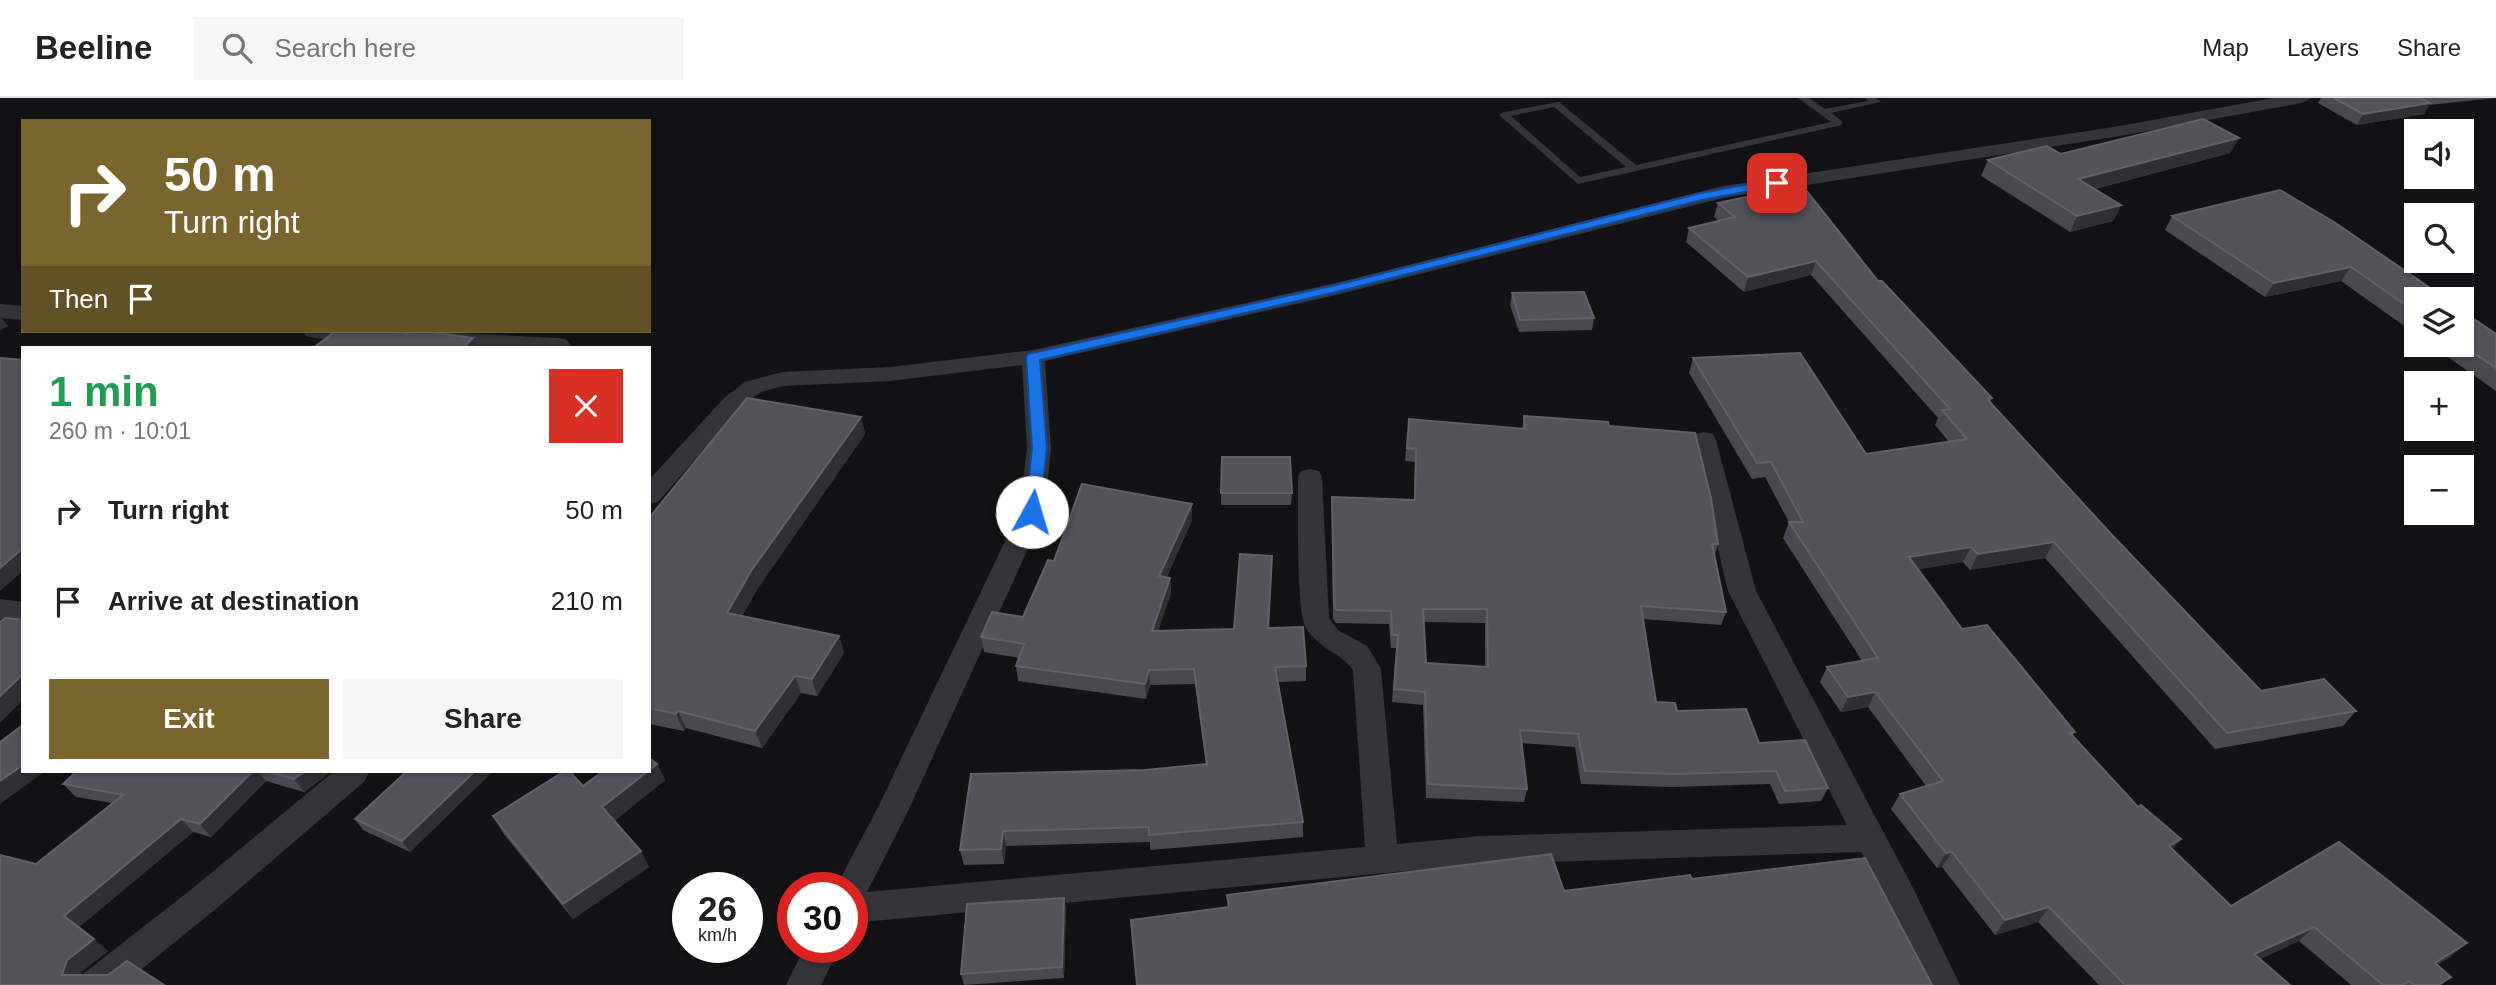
<!DOCTYPE html>
<html lang="en">
<head>
<meta charset="utf-8">
<style>
  :root { --surface:#fff; --page:#f6f6f6; --text:#222; --muted:#767676; --line:#e0e0e0; --accent:#7a662d }
  body { margin:0; font-family:Helvetica,sans-serif; background:var(--page); color:var(--text); height:100vh; display:flex; flex-direction:column; font-size:26px; white-space:nowrap }
  * { box-sizing:border-box; margin:0 }
  p { font-size:23px; color:var(--muted) }
  .icon { flex:none; width:38px; height:38px; fill:none; stroke:currentColor; stroke-width:2; stroke-linecap:round; stroke-linejoin:round }
  .map { position:relative; flex:1; overflow:hidden }
  .details { position:absolute; left:21px; top:248px; width:630px; height:427px; display:flex; flex-direction:column; background:var(--surface); border-radius:0px; box-shadow:0 2px 5px #0004 }
  .details>* { flex:none }
  .guide { position:absolute; left:21px; top:21px; width:630px; height:214px; border-radius:0px; box-shadow:0 2px 5px #0004; background:#7a662d; color:#fff; overflow:hidden }
  .tools { position:absolute; left:2404px; top:21px; display:grid; gap:14px }
  .tools a { display:grid; place-items:center; width:70px; height:70px; border-radius:0px; background:var(--surface); box-shadow:0 2px 5px #0004; font-size:35px }
  .speed { position:absolute; left:672px; top:774px; display:flex; gap:14px; font-size:35px; font-weight:700; text-align:center }
  .speed>* { display:grid; place-content:center; width:91px; height:91px; border-radius:50%; background:var(--surface); box-shadow:0 2px 5px #0004; line-height:1 }
  .speed small { font-size:18px; font-weight:400 }
  .speed .limit { border:10px solid #d22; background:#fff; color:#111 }
  .pin { position:absolute; display:grid; place-items:center; width:60px; height:60px; color:#fff; margin:-30px; border-radius:14px; box-shadow:0 4px 10px #0006 }
  .me { position:absolute; width:77px; margin:-38px; rotate:6deg; stroke-linejoin:round; filter:drop-shadow(0 0 5px #0008) }
  .turn { display:flex; align-items:center; gap:24px; height:147px; padding:0 28px; font-size:32px }
  .turn .icon { width:91px; height:91px; stroke-width:2.5 }
  .turn b { display:block; font-size:49px; line-height:60px }
  .then { display:flex; align-items:center; height:66px; padding:0 28px; background:#0003; gap:14px; font-size:26px }
  .round { display:grid; place-items:center; flex:none; width:74px; height:74px; border-radius:0px; background:var(--page) }
  .head { display:flex; align-items:center; justify-content:space-between; height:119px; padding:0 28px }
  h1 { font-size:42px; font-weight:700; line-height:52px; color:#1e9e55 }
  .cta { display:flex; gap:14px; margin-top:auto; padding:14px 28px }
  .cta a { flex:1; height:80px; border-radius:0px; background:var(--accent); color:#fff; font-size:28px; font-weight:700; line-height:80px; text-align:center }
  .cta a+a { background:var(--page); color:var(--text) }
  ul { padding:0; list-style:none }
  li { display:flex; align-items:center; gap:21px; height:91px; padding:0 28px }
  li div { flex:1 }
  li b { display:block; font-size:26px }
  li em { font-style:normal }
  header { display:flex; align-items:center; gap:42px; box-sizing:border-box; height:98px; padding:0 35px; background:var(--surface); border-bottom:2px solid var(--line) }
  header strong { font-size:33px }
  nav { display:flex; gap:38px; margin-inline-start:auto; font-size:24px }
  .search { width:490px; height:63px; background:var(--page); display:flex; align-items:center; gap:18px; box-sizing:border-box; padding:0 24px; border-radius:0px; color:var(--muted); font-size:26px }
  .map>svg:first-child { display:block }
  .lines { fill:none; stroke-linecap:round; stroke-linejoin:round }
  .lane { fill:#343539; fill-rule:evenodd }
  .street { fill:#343539; fill-rule:evenodd }
  .wall { fill:#494a50; fill-rule:evenodd }
  .shaded-wall { fill:#2f3034 }
  .building { fill:#53545a; stroke:#606268; stroke-width:2; fill-rule:evenodd }
  .route { fill:#1a73e8; stroke:#114b97; stroke-width:2 }
</style>
</head>
<body>
<header>
<strong>Beeline</strong>
<div class="search"><svg class="icon" aria-label="search" viewBox="0 0 24 24"><circle cx="10" cy="10" r="6"/><path d="M15 15l6 6"/></svg>Search here</div>
<nav><a>Map</a><a>Layers</a><a>Share</a></nav>
</header>
<div class="map">
<svg width="2496" height="887" viewBox="0 0 2496 887">
  <rect width="100%" height="100%" fill="#131315"/>
  <g class="lines">
    <path class="lane" d="M1798 0H1809L1825 11 1868 3 1865 0H1876L1881 4 1831 15 1842 23V27L1578 86 1499 17 1504 14 1559 4 1636 67 1831 24ZM1554 9 1626 69 1580 79 1511 18Z"/>
    <g class="street">
      <path d="M2273 0H2311L2302 5 2114 39 1723 100 1336 197 1045 263 1051 350 1045 414 908 713 867 794 1365 749 1353 572C1340 554 1320 552 1306 530 1296 516 1298 404 1298 379L1301 373 1310 371 1319 373 1322 379 1329 520 1338 532 1367 548 1381 571 1397 746 1481 738 1847 727 1728 493 1692 342 1695 336 1704 334 1713 336 1716 342 1756 493 1912 788 1960 887H1925L1861 754 1481 766 852 825V789H836L879 707 1019 414 1027 350 1022 267 890 283 783 288 761 294 740 310 658 404 649 406V382L724 300 745 284 782 274 890 269 1033 252 1336 185 1723 88 2114 29Z"/>
      <polygon points="0,206 23,208 23,222 0,220"/>
      <polygon points="303,233 376,233 379,237 376,242 368,244 314,240 306,238"/>
      <polygon points="438,234 559,240 567,242 570,247 568,250 490,250 430,246 427,241 430,236"/>
      <polygon points="0,501 23,504 23,524 0,521"/>
      <polygon points="333,674 369,674 365,683 217,810 122,887 78,887 83,876 193,790"/>
      <polygon points="805,849 840,849 821,887 786,887"/>
    </g>
  </g>
  <g class="wall">
    <polygon points="2321,0 2496,0 2429,7 2424,16 2357,27 2318,5"/>
    <polygon points="2239,40 2230,55 2095,91 2121,107 2113,123 2070,134 1981,78 1988,62 2061,56"/>
    <polygon points="2280,92 2417,201 2417,237 2341,183 2265,199 2165,132 2172,118"/>
    <polygon points="1718,105 1878,183 1992,300 1990,304 2113,438 2261,593 2356,613 2343,628 2215,651 2045,460 1970,472 1963,464 1919,471 1962,531 2075,634 2072,638 2138,709 2181,741 2172,751 2231,808 2467,845 2450,859 2437,867 2451,879 2441,887 2351,887 2299,843 2260,861 2290,887 2099,887 2038,824 1995,837 1942,769 1937,770 1891,711 1900,696 1926,688 1868,609 1841,614 1820,584 1827,569 1862,563 1783,440 1789,424 1765,379 1752,381 1689,275 1693,260 1866,356 1949,344 1935,327 1938,320 1811,177 1744,194 1686,144 1689,130 1719,123 1714,119"/>
    <polygon points="1512,195 1594,220 1592,232 1519,234 1510,207"/>
    <polygon points="2496,236 2496,293 2431,247 2462,247"/>
    <path d="M1524 318 1609 328 1718 446 1715 457 1726 514 1721 527 1643 521 1656 604 1759 645 1828 690 1821 703 1779 706 1770 686 1671 689 1581 686 1575 649 1522 645 1527 691 1524 704 1426 700 1423 607 1392 604 1396 550H1391L1389 526 1336 525 1333 521 1332 399 1414 402 1415 364 1405 363 1409 321 1522 331ZM1424 524 1485 525V569L1426 565Z"/>
    <polygon points="861,319 865,336 758,490 742,518 839,538 844,555 817,598 801,595 762,650 686,630 684,633 649,626 649,420"/>
    <polygon points="1222,359 1292,395 1291,407 1221,407"/>
    <polygon points="1192,422 1167,479 1170,480 1171,495 1158,533 1234,531 1272,473 1269,530 1306,568 1306,583 1278,584 1303,724 1303,739 1150,752 1150,744 1006,748 1004,766 964,767 960,752 971,676 1145,672 1206,666 1195,586 1150,587 1146,601 1018,583 1016,568 1019,560 984,554 981,539 1023,519 1054,463"/>
    <polygon points="657,666 665,682 614,723 649,769 573,821 503,735 493,718 583,688"/>
    <polygon points="76,674 331,674 304,694 266,683 211,739 193,734 79,829 108,853 81,874 80,877 164,887 0,887 36,766 112,705 76,699 63,686"/>
    <polygon points="406,674 492,674 410,754 363,732 355,721"/>
    <polygon points="1064,800 1066,812 1064,880 964,887 961,876"/>
  </g>
  <g class="shaded-wall">
    <polygon points="2430,5 2424,16 2357,27 2363,16"/>
    <polygon points="2239,40 2230,55 2071,97 2078,81"/>
    <polygon points="2121,107 2113,123 2070,134 2077,118"/>
    <polygon points="1816,163 1811,177 1744,194 1748,179"/>
    <polygon points="2351,169 2341,183 2265,199 2274,185"/>
    <polygon points="0,218 8,228 0,233"/>
    <polygon points="473,240 478,250 463,250"/>
    <polygon points="861,319 865,336 758,490 734,533 727,515 751,473"/>
    <polygon points="1192,406 1192,422 1160,494 1159,478"/>
    <polygon points="2054,444 2045,460 1970,472 1978,456"/>
    <polygon points="1971,449 1963,464 1902,474 1909,459"/>
    <polygon points="23,450 23,473 0,493 0,470"/>
    <polygon points="1170,480 1171,495 1153,548 1152,533"/>
    <polygon points="839,538 844,555 817,598 812,581"/>
    <polygon points="1149,572 1150,587 1146,601 1145,586"/>
    <polygon points="23,576 23,602 0,625 0,598"/>
    <polygon points="795,578 801,595 762,650 755,633"/>
    <polygon points="1875,594 1868,609 1841,614 1848,599"/>
    <polygon points="678,613 686,630 684,633 676,616"/>
    <polygon points="657,666 665,682 611,725 602,709 647,674 649,674 649,672"/>
    <polygon points="23,667 23,674 44,674 0,706 0,683"/>
    <polygon points="252,674 258,674 266,683 211,739 200,726"/>
    <polygon points="304,674 331,674 304,694 294,681"/>
    <polygon points="474,674 492,674 410,754 402,743"/>
    <polygon points="181,721 193,734 78,830 64,818"/>
    <polygon points="1003,733 1006,748 1004,766 1001,751"/>
    <polygon points="2181,741 2168,756 2169,748"/>
    <polygon points="641,753 649,769 573,821 563,806"/>
    <polygon points="1952,754 1942,769 1937,770 1946,755"/>
    <polygon points="1064,800 1066,812 1064,880 1062,869"/>
    <polygon points="2049,809 2038,824 1995,837 2005,822"/>
    <polygon points="2314,829 2299,843 2240,871 2254,856"/>
    <polygon points="94,841 108,853 81,874 77,887 62,877 67,862"/>
    <polygon points="2467,845 2450,859 2418,880 2435,865"/>
  </g>
  <g class="building">
    <polygon points="2334,0 2420,0 2430,5 2363,16"/>
    <polygon points="2203,21 2239,40 2078,81 2121,107 2077,118 1988,62 2047,48 2061,56"/>
    <polygon points="1802,87 1878,183 1882,183 1992,300 1987,301 2113,438 2261,593 2324,581 2356,613 2227,635 2054,444 1978,456 1971,449 1909,459 1962,531 1987,527 2075,634 2070,635 2138,709 2141,707 2181,741 2169,748 2231,808 2339,744 2467,845 2435,865 2451,879 2438,887 2414,887 2409,883 2403,887 2383,887 2314,829 2254,856 2290,887 2125,887 2049,809 2005,822 1952,754 1946,755 1900,696 1943,683 1875,594 1848,599 1827,569 1878,560 1789,424 1803,424 1771,364 1757,365 1693,260 1800,255 1866,356 1967,341 1942,312 1950,311 1816,163 1748,179 1689,130 1735,119 1718,105"/>
    <polygon points="2280,92 2334,124 2446,201 2417,201 2417,215 2351,169 2274,185 2172,118"/>
    <polygon points="1584,194 1594,220 1520,222 1512,195"/>
    <polygon points="2462,213 2496,236 2496,270 2462,247"/>
    <polygon points="336,233 391,233 407,236 411,233 431,234 473,240 463,250 313,250"/>
    <polygon points="0,260 23,262 23,450 0,470"/>
    <polygon points="747,300 861,319 751,473 727,515 839,538 812,581 795,578 755,633 678,613 676,616 649,610 649,420"/>
    <path d="M1524 318 1608 324 1609 328 1695 335 1711 400 1718 446H1712L1726 514 1641 508 1656 604 1675 605 1677 613 1746 611 1759 645 1805 642 1828 690 1785 693 1776 673 1676 676 1585 673 1578 636 1520 632 1527 691 1428 686 1425 594 1394 591 1398 537H1392L1391 513 1337 512 1334 508 1332 399 1415 402 1416 351 1407 350 1409 321 1525 331ZM1423 511H1487L1488 569 1426 565Z"/>
    <polygon points="1222,359 1290,359 1292,395 1221,395"/>
    <polygon points="1082,386 1192,406 1159,478 1170,480 1152,533 1234,531 1240,456 1272,458 1268,530 1303,529 1306,568 1275,569 1303,724 1149,737 1149,729 1003,733 1001,751 960,752 971,676 1145,672 1207,666 1194,571 1149,572 1145,586 1016,568 1024,546 981,539 992,514 1023,519 1048,462 1054,463"/>
    <polygon points="5,520 23,522 23,576 0,598 0,524"/>
    <polygon points="23,627 23,667 0,683 0,644"/>
    <polygon points="649,660 657,666 649,672"/>
    <polygon points="76,674 252,674 200,726 181,721 64,818 94,841 67,862 62,877 108,877 127,863 164,887 0,887 0,757 36,766 123,697 63,686"/>
    <polygon points="268,674 304,674 294,681"/>
    <polygon points="406,674 474,674 402,743 355,721"/>
    <polygon points="563,674 570,674 583,688 602,674 647,674 602,709 641,753 563,806 493,718"/>
    <polygon points="1551,756 1564,793 1690,777 1692,781 1865,760 1932,887 1137,887 1131,822 1229,809 1227,797"/>
    <polygon points="1064,800 1062,869 961,876 967,806"/>
  </g>
  <polygon class="route" points="1777,81 1782,85 1781,87 1702,102 1336,194 1040,262 1047,350 1040,414 1032,419 1025,414 1032,350 1026,259 1028,256 1336,187 1701,95"/>
</svg>
<div class="tools">
<a><svg class="icon" aria-label="sound" viewBox="0 0 24 24"><path d="M4 9h4l5-4v14l-5-4H4zM17 9q2 3 0 6"/></svg></a>
<a><svg class="icon" aria-label="search" viewBox="0 0 24 24"><circle cx="10" cy="10" r="6"/><path d="M15 15l6 6"/></svg></a>
<a><svg class="icon" aria-label="layers" viewBox="0 0 24 24"><path d="M12 4l9 5-9 5-9-5zM3 14l9 5 9-5"/></svg></a>
<a>+</a>
<a>−</a>
</div>
<div class="speed"><div>26<small>km/h</small></div><div class="limit">30</div></div>
<div class="pin" style="left:1777px;top:85px;background:#d93025"><svg class="icon" aria-label="arrive" viewBox="0 0 24 24"><path d="M6 21V4h12l-3 4 3 4H6"/></svg></div>
<svg class="me" style="left:1032px;top:414px" viewBox="-20 -20 40 40"><circle r="19" fill="#fff"/><path d="M0-13L10 11 0 6-10 11z" fill="#1a73e8"/></svg>
<div class="guide">
<div class="turn"><svg class="icon" aria-label="right" viewBox="0 0 24 24"><path d="M7 20v-9h11M14 6l5 5-5 5"/></svg><div><b>50 m</b>Turn right</div></div>
<div class="then">Then<svg class="icon" aria-label="arrive" viewBox="0 0 24 24"><path d="M6 21V4h12l-3 4 3 4H6"/></svg></div>
</div>
<section class="details">
<div class="head"><div><h1>1 min</h1><p>260 m · 10:01</p></div><a class="round" style="background:#d93025;color:#fff"><svg class="icon" aria-label="close" viewBox="0 0 24 24"><path d="M6 6l12 12M18 6L6 18"/></svg></a></div>
<ul>
<li><svg class="icon" aria-label="right" viewBox="0 0 24 24"><path d="M7 20v-9h11M14 6l5 5-5 5"/></svg><div><b>Turn right</b></div><em>50 m</em></li>
<li><svg class="icon" aria-label="arrive" viewBox="0 0 24 24"><path d="M6 21V4h12l-3 4 3 4H6"/></svg><div><b>Arrive at destination</b></div><em>210 m</em></li>
</ul>
<div class="cta"><a>Exit</a><a>Share</a></div>
</section>
</div>
</body>
</html>
